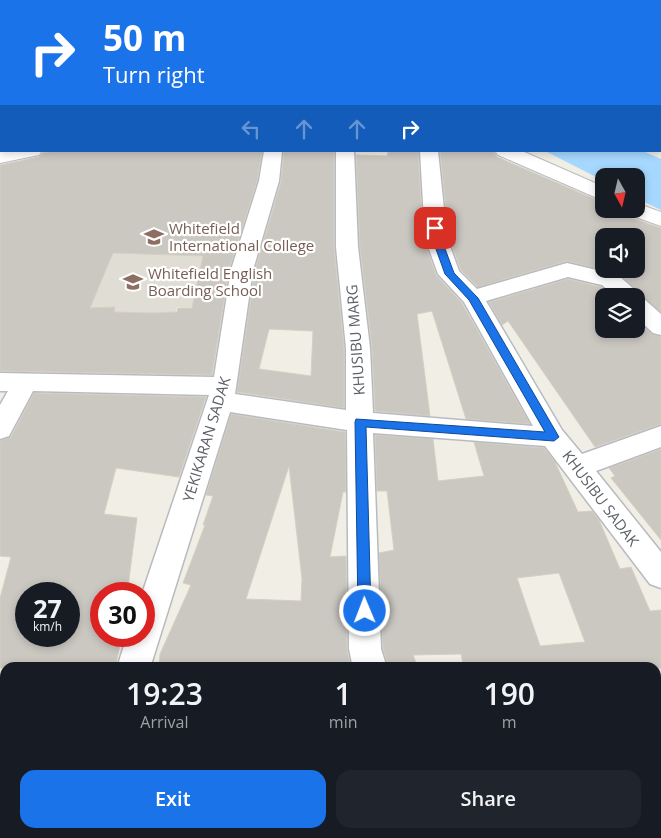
<!DOCTYPE html>
<html lang="en">
<head>
<meta charset="utf-8">
<style>
  :root { --surface:#171b24; --page:#20242c; --text:#f1f3f6; --muted:#9ea1a6; --accent:#1a73e8 }
  body { margin:0; font-family:"Open Sans",sans-serif; background:var(--page); color:var(--text); height:100vh; display:flex; flex-direction:column; font-size:19px; white-space:nowrap }
  * { box-sizing:border-box; margin:0 }
  p { font-size:16px; color:var(--muted) }
  .icon { flex:none; width:28px; height:28px; fill:none; stroke:currentColor; stroke-width:2; stroke-linecap:round; stroke-linejoin:round }
  .map { position:relative; flex:1; overflow:hidden }
  .details { position:absolute; left:0px; top:662px; width:661px; height:176px; display:flex; flex-direction:column; background:var(--surface); border-radius:15px 15px 0 0; box-shadow:0 2px 8px #0003 }
  .details>* { flex:none }
  .hud { position:absolute; left:0px; top:0px; width:661px; height:152px; box-shadow:0 2px 8px #0003; background:#1a73e8; color:#fff; overflow:hidden }
  .needle { width:32px; rotate:172deg }
  .tools { position:absolute; left:595px; top:168px; display:grid; gap:10px }
  .tools a { display:grid; place-items:center; width:50px; height:50px; border-radius:10px; background:var(--surface); box-shadow:0 2px 8px #0003; font-size:25px }
  .speed { position:absolute; left:15px; top:582px; display:flex; gap:10px; font-size:25px; font-weight:700; text-align:center }
  .speed>* { display:grid; place-content:center; width:65px; height:65px; border-radius:50%; background:var(--surface); box-shadow:0 2px 8px #0003; line-height:1 }
  .speed small { font-size:12px; font-weight:400 }
  .speed .limit { border:8px solid #d22; background:#fff; color:#111 }
  .pin { position:absolute; display:grid; place-items:center; width:42px; height:42px; color:#fff; margin:-21px; border-radius:10px; box-shadow:0 2px 8px #0006 }
  .me { position:absolute; width:55px; margin:-28px; rotate:359deg; stroke-linejoin:round; filter:drop-shadow(0 0 4px #0008) }
  .turn { display:flex; align-items:center; gap:18px; height:105px; padding:0 20px; font-size:22px }
  .turn .icon { width:65px; height:65px; stroke-width:2.5 }
  .turn b { display:block; font-size:35px; line-height:42px }
  .lanes { display:flex; align-items:center; height:48px; padding:0 20px; background:#0003; justify-content:center; gap:25px; direction:ltr }
  .lanes .off { opacity:.35 }
  .eta { display:flex; justify-content:space-evenly; align-items:center; height:85px; text-align:center }
  .eta b { font-size:30px; font-weight:600; line-height:35px }
  .button { display:flex; gap:10px; margin-top:auto; padding:10px 20px }
  .button a { flex:1; height:58px; border-radius:15px; background:var(--accent); color:#fff; font-size:20px; font-weight:600; line-height:58px; text-align:center }
  .button a+a { background:var(--page); color:var(--text) }
  .map>svg:first-child { display:block }
  .education { fill:#e0ddd4 }
  .water { fill:#a6d8ff }
  .lines { fill:none; stroke-linecap:round; stroke-linejoin:round }
  .stream { fill:#a6d8ff; fill-rule:evenodd }
  .building { fill:#cbc8c2; stroke:#d6d0c2; fill-rule:evenodd }
  .service-casing { stroke:#b7bbc0; stroke-width:3 }
  .minor-casing { stroke:#b7bbc0; stroke-width:3 }
  .tertiary-casing { stroke:#b7bbc0; stroke-width:2 }
  .secondary-casing { stroke:#b8bcc2; stroke-width:2 }
  .path { stroke:#96c9a5; stroke-width:2; stroke-dasharray:3 1; stroke-linecap:butt }
  .service { fill:#fff; fill-rule:evenodd }
  .minor { fill:#fff; fill-rule:evenodd }
  .tertiary { fill:#fff; fill-rule:evenodd }
  .secondary { fill:#fff; fill-rule:evenodd }
  .route { fill:#1a73e8; stroke:#114b97 }
  .labels { text-anchor:middle; dominant-baseline:central; stroke-width:4.5; stroke-linejoin:round; paint-order:stroke }
  .education-label { font-size:15px; fill:#785e54; stroke:#fff; text-anchor:start }
  .street-label { font-size:15px; fill:#5c6167; stroke:#fff }
</style>
</head>
<body>
<div class="map">
<svg width="661" height="838" viewBox="0 0 661 838">
  <rect width="100%" height="100%" fill="#f0eee5"/>
  <polygon class="education" points="69,227 230,249 220,307 177,307 174,321 26,314"/>
  <polygon class="water" points="545,151 643,151 661,159 661,210 636,198 636,176 604,176 604,181"/>
  <g class="lines">
    <polygon class="stream" points="661,64 661,68 660,69 660,65"/>
  </g>
  <g class="building">
    <path d="M54 151H262L257 181 229 270 212 375 0 371V165L39 157 43 153ZM113 253 203 256 192 308H178L177 312 154 313 114 312 115 307 90 308Z"/>
    <path d="M284 151H334V247L344 348V408L237 392 255 270 281 182ZM269 329 313 331 311 376 259 369Z"/>
    <polygon points="393,151 418,151 423,238 436,275 462,303 530,424 466,419 432,311 417,314 430,416 375,411 372,348 360,247 356,155 387,156 388,152"/>
    <path d="M440 151H493L497 157 604 203V209H623L626 216 661 228V312L640 296 637 290 619 274 567 261 478 287 461 270 449 238ZM604 236H636V269H604Z"/>
    <polygon points="568,279 601,287 612,296 604,296 604,329 636,329 636,320 652,334 661,337 661,424 595,447 508,321 502,325 489,302"/>
    <path d="M34 393 206 397 179 477 116 468 104 514 137 518 127 594H101V636H122L115 668H0V598L11 557 0 556V441L11 437ZM26 594H69V636H26Z"/>
    <path d="M231 414 345 432 346 492H343L330 557 346 556 347 649 351 668H159L160 654 191 585 183 583 205 525H203L213 496 206 495ZM289 466 302 579 301 601 246 599Z"/>
    <path d="M375 435 433 439 438 481 484 476 474 442 544 448 555 462 578 512 592 511 599 520 620 569 631 567 650 611 661 610V668H464L461 654 413 655 418 668H389L383 649 379 553 394 550 387 491H377ZM559 573 585 642 540 646 517 578Z"/>
    <polygon points="661,449 661,540 611,478 615,476 609,468"/>
  </g>
  <g class="lines">
    <defs>
      <rect id="service" x="588" y="0" width="8" height="1"/>
      <g id="minor">
        <polygon points="152,0 172,0 173,1 153,1"/>
        <polygon points="190,0 209,0 210,1 191,1"/>
        <polygon points="264,151 282,151 279,181 253,270 235,394 346,410 346,348 336,247 336,151 354,151 358,247 370,348 373,413 533,426 464,302 438,274 425,238 420,151 438,151 447,238 459,271 477,289 567,263 618,275 636,291 639,297 644,299 661,314 661,335 653,333 636,317 636,296 615,296 602,285 568,277 486,301 562,430 582,454 661,426 661,447 596,471 661,552 661,588 650,584 545,446 373,433 381,649 387,668 353,668 349,649 347,430 230,412 150,668 117,668 127,636 144,636 144,594 142,594 209,395 33,391 9,436 0,439 0,405 8,391 0,391 0,373 214,377 231,270 259,181"/>
        <polygon points="5,763 5,799 0,800 0,764"/>
        <rect x="97" y="834" width="38" height="4"/>
        <polygon points="415,834 453,834 454,838 416,838"/>
      </g>
      <g id="tertiary">
        <polygon points="502,0 519,0 520,1 503,1"/>
        <polygon points="660,110 661,111 661,123 660,122"/>
      </g>
      <g id="secondary">
        <polygon points="0,151 42,151 39,155 0,163"/>
        <polygon points="495,151 522,151 604,187 604,201 498,155"/>
        <polygon points="636,203 661,212 661,226 627,214 625,209 636,209"/>
      </g>
    </defs>
    <use href="#service" class="service-casing"/>
    <use href="#minor" class="minor-casing"/>
    <use href="#tertiary" class="tertiary-casing"/>
    <use href="#secondary" class="secondary-casing"/>
    <g class="path">
      <polyline points="653,1 658,0"/>
      <polyline points="660,66 661,68"/>
    </g>
    <use href="#service" class="service"/>
    <use href="#minor" class="minor"/>
    <use href="#tertiary" class="tertiary"/>
    <use href="#secondary" class="secondary"/>
  </g>
  <polygon class="route" points="435,225 440,228 441,238 454,273 478,298 559,437 554,441 366,427 371,611 369,616 365,617 360,616 358,611 355,422 356,419 545,432 469,300 445,274 432,238 430,228"/>
  <defs>
    <symbol id="university-bare" viewBox="-9 -9 18 18"><path d="M0-5L7-2L0 1L-7-2ZM-4 1L0 2.5L4 1V4Q0 6-4 4Z" fill="#8d6e63" stroke="#fff" stroke-width="2.5" paint-order="stroke"/></symbol>
    <symbol id="school-bare" viewBox="-9 -9 18 18"><path d="M0-5L7-2L0 1L-7-2ZM-4 1L0 2.5L4 1V4Q0 6-4 4Z" fill="#8d6e63" stroke="#fff" stroke-width="2.5" paint-order="stroke"/></symbol>
  </defs>
  <g fill-rule="evenodd">
    <use href="#university-bare" x="140" y="223" width="28" height="28"/>
    <use href="#school-bare" x="119" y="268" width="28" height="28"/>
  </g>
  <g class="labels">
    <g class="education-label">
      <text x="169" y="228">Whitefield<tspan x="169" dy="17">International College</tspan></text>
      <text x="148" y="273">Whitefield English<tspan x="148" dy="17">Boarding School</tspan></text>
    </g>
    <g class="street-label">
      <text transform="translate(355 340) rotate(-94)">KHUSIBU MARG</text>
      <text transform="translate(206 439) rotate(-73)">YEKIKARAN SADAK</text>
      <text transform="translate(601 498) rotate(53)">KHUSIBU SADAK</text>
    </g>
  </g>
</svg>
<div class="tools">
<a><svg class="needle" viewBox="-14 -14 28 28"><path d="M0-13l5 13h-10z" fill="#e53935"/><path d="M0 13l5-13h-10z" fill="#9ea1a6"/></svg></a>
<a><svg class="icon" aria-label="sound" viewBox="0 0 24 24"><path d="M4 9h4l5-4v14l-5-4H4zM17 9q2 3 0 6"/></svg></a>
<a><svg class="icon" aria-label="layers" viewBox="0 0 24 24"><path d="M12 4l9 5-9 5-9-5zM3 14l9 5 9-5"/></svg></a>
</div>
<div class="speed"><div>27<small>km/h</small></div><div class="limit">30</div></div>
<div class="pin" style="left:435px;top:228px;background:#d93025"><svg class="icon" aria-label="arrive" viewBox="0 0 24 24"><path d="M6 21V4h12l-3 4 3 4H6"/></svg></div>
<svg class="me" style="left:365px;top:611px" viewBox="-20 -20 40 40"><circle r="17" fill="#1a73e8" stroke="#fff" stroke-width="3"/><path d="M0-11L8 9 0 5-8 9z" fill="#fff"/></svg>
<div class="hud">
<div class="turn"><svg class="icon" aria-label="right" viewBox="0 0 24 24"><path d="M7 20v-9h11M14 6l5 5-5 5"/></svg><div><b>50 m</b>Turn right</div></div>
<div class="lanes"><svg class="icon off" aria-label="left" viewBox="0 0 24 24"><path d="M17 20v-9H6M10 6l-5 5 5 5"/></svg><svg class="icon off" aria-label="ahead" viewBox="0 0 24 24"><path d="M12 20V5M6 11l6-6 6 6"/></svg><svg class="icon off" aria-label="ahead" viewBox="0 0 24 24"><path d="M12 20V5M6 11l6-6 6 6"/></svg><svg class="icon" aria-label="right" viewBox="0 0 24 24"><path d="M7 20v-9h11M14 6l5 5-5 5"/></svg></div>
</div>
<section class="details">
<div class="eta">
<div><b>19:23</b><p>Arrival</p></div>
<div><b>1</b><p>min</p></div>
<div><b>190</b><p>m</p></div>
</div>
<div class="button"><a>Exit</a><a>Share</a></div>
</section>
</div>
</body>
</html>
